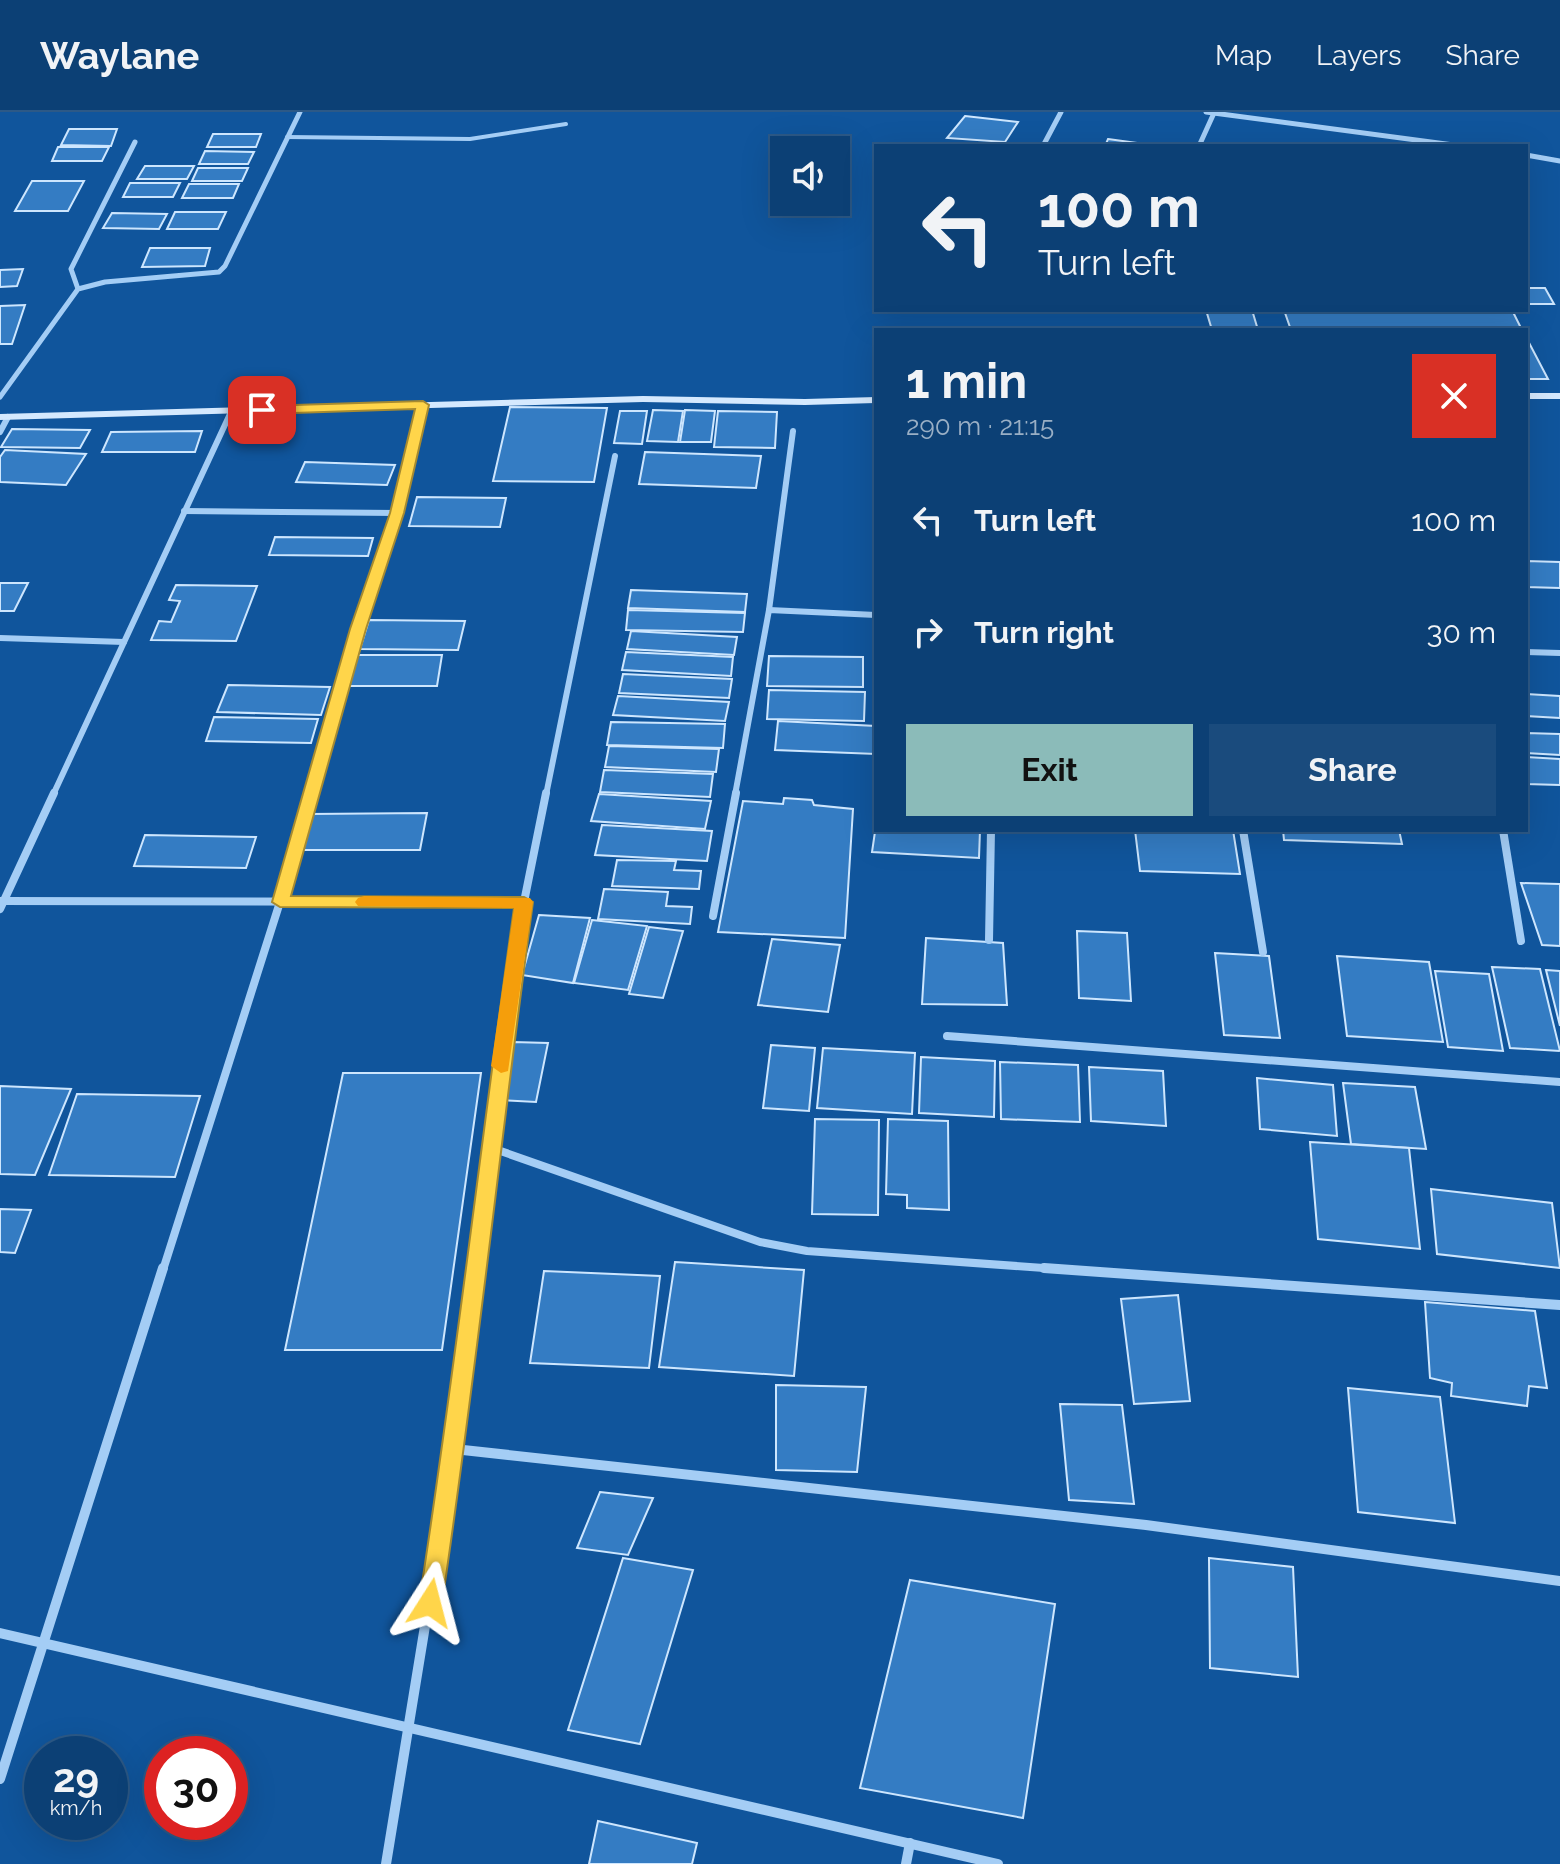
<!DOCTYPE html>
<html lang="en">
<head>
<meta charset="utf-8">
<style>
  :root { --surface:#0c4075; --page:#1a4b7d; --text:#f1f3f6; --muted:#9aafc5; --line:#2c5987; --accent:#8bbbb9 }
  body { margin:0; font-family:Raleway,sans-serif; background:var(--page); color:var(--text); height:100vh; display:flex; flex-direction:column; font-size:30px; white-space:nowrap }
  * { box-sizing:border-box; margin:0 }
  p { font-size:26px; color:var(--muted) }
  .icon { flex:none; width:44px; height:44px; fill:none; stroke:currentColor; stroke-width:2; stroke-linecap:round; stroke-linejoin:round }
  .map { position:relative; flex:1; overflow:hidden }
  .side { position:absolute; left:874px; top:216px; width:654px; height:504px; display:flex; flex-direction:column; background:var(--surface); border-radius:0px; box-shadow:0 8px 32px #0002,0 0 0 2px var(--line) }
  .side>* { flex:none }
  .guide { position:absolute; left:874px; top:32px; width:654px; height:168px; border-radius:0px; box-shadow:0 8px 32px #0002,0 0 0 2px var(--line); background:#0c4075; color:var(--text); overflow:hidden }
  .tools { position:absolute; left:770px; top:24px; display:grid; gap:16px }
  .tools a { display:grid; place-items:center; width:80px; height:80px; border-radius:0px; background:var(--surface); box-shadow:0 8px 32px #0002,0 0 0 2px var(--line); font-size:40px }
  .speed { position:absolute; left:24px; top:1624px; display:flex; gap:16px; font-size:40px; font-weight:700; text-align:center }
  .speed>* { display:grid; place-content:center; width:104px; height:104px; border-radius:50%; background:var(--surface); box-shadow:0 8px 32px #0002,0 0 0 2px var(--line); line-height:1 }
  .speed small { font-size:20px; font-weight:400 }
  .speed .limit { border:12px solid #d22; background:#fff; color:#111 }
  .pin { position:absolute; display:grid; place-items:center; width:68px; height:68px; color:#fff; margin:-34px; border-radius:16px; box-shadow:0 4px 12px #0006 }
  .me { position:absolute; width:88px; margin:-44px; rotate:9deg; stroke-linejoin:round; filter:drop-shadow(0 0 6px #0008) }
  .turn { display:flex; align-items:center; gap:28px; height:168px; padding:0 32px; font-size:36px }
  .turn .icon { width:104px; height:104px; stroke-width:2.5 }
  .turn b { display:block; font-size:56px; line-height:68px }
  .round { display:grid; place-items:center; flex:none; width:84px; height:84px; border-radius:0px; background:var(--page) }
  .head { display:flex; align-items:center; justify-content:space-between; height:136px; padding:0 32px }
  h1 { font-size:48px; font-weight:700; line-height:60px }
  .action { display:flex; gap:16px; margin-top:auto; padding:16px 32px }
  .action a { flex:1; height:92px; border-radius:0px; background:var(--accent); color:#111; font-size:32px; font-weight:700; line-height:92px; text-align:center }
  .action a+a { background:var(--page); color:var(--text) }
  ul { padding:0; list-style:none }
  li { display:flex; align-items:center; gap:24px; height:112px; padding:0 32px }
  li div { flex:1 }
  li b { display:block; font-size:30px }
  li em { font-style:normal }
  header { display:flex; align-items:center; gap:48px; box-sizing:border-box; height:112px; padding:0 40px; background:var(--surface); border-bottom:2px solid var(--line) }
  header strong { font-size:38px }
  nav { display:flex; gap:44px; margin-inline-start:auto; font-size:28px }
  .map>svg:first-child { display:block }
  .building { fill:#347cc3; stroke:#cde6fe; stroke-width:2 }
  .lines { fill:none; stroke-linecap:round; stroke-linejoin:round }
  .lane { stroke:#a4cdf5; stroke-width:4 }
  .street-far3 { stroke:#a4cdf5; stroke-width:5 }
  .street-far2 { stroke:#a4cdf5; stroke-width:6 }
  .street-far1 { stroke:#a4cdf5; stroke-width:8 }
  .street { stroke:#a4cdf5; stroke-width:10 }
  .secondary { fill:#d5e9fe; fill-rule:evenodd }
  .route { fill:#ffd54a; stroke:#a68a30; stroke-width:2 }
  .slow { fill:#f59e0b }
</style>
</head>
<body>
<header>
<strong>Waylane</strong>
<nav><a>Map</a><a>Layers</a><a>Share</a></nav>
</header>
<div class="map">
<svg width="1560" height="1752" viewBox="0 0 1560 1752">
  <rect width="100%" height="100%" fill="#10559c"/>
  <g class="building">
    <polygon points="965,4 1018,10 1005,30 947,26"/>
    <polygon points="69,17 117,17 111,34 61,33"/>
    <polygon points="213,22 261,22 256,35 207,35"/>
    <polygon points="1108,27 1159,34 1105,34"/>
    <polygon points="58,35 109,35 102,49 52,49"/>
    <polygon points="205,39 254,40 248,52 199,52"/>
    <polygon points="145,54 194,54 187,67 137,67"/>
    <polygon points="198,56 248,56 242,69 192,69"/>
    <polygon points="32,69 84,69 68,99 15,99"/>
    <polygon points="130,71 180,71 173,85 123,85"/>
    <polygon points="189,72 239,72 233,86 182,86"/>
    <polygon points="175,100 226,100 218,117 167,117"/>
    <polygon points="112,101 167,102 159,117 103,116"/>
    <polygon points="150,136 210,136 205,154 142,155"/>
    <polygon points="23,157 17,174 0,175 0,158"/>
    <polygon points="1526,176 1545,176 1554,192 1526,192"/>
    <polygon points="25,193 12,232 0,232 0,194"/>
    <polygon points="1206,198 1252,198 1258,218 1212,218"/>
    <polygon points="1284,198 1512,198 1522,218 1291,218"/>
    <polygon points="1526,225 1548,267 1526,267"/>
    <polygon points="510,295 607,296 594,370 493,369"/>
    <polygon points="653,298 683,299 678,330 647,329"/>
    <polygon points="685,298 715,299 711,330 680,330"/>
    <polygon points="620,299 647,299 642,332 614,331"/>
    <polygon points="718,299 777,300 775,336 714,335"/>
    <polygon points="12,317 90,318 80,336 1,335"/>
    <polygon points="202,319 195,340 102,340 111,320"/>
    <polygon points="5,338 86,342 66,373 0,370 0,345"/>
    <polygon points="645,340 761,344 756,376 639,372"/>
    <polygon points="305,350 395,353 387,373 296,370"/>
    <polygon points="417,385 506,386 500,415 409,414"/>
    <polygon points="275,425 373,426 368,444 269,443"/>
    <polygon points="1526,449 1560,450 1560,476 1526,475"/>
    <polygon points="0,471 28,471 14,499 0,499"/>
    <polygon points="176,473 257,474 236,529 151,528 159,509 171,510 180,489 169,488"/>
    <polygon points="631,478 747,482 745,500 628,496"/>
    <polygon points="628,498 745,501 743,520 626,518"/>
    <polygon points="369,508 465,509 458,538 360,537"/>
    <polygon points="631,519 737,525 734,543 627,537"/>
    <polygon points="626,540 733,545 731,564 622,558"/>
    <polygon points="357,543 442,543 437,574 349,574"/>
    <polygon points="769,544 863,545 863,575 767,574"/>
    <polygon points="623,562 732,567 729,586 619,581"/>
    <polygon points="228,573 330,575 321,603 217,600"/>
    <polygon points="769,578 865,580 864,609 767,607"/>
    <polygon points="1526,582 1560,584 1560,606 1526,604"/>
    <polygon points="618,584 729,590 725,609 613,603"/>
    <polygon points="214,605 318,607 311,631 206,629"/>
    <polygon points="778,609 876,614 876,642 775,638"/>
    <polygon points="611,610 725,612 723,636 607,633"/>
    <polygon points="1526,621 1560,622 1560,643 1526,641"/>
    <polygon points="609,634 719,637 716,660 605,655"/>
    <polygon points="1526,645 1560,647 1560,673 1526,672"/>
    <polygon points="604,658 713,662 710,685 600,680"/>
    <polygon points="599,682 711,689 705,717 591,709"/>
    <polygon points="784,686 812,688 814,693 853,697 845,826 718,820 743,689 783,692"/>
    <polygon points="427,701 420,738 300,738 309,702"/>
    <polygon points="602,713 712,719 707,749 595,743"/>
    <polygon points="876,713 876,718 980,718 979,746 872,740"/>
    <polygon points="1135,718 1233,718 1240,762 1140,759"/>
    <polygon points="1283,718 1399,718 1402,732 1284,728"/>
    <polygon points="145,723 256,725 246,756 134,754"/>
    <polygon points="617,748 676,749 674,758 701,759 699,777 612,774"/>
    <polygon points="1521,771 1560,772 1560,834 1542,833"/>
    <polygon points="604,777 668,780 666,794 692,795 690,812 598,807"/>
    <polygon points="539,803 590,806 573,871 522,863"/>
    <polygon points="592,808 647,814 628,878 574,871"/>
    <polygon points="649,815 683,819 663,886 629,882"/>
    <polygon points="1077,819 1127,821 1131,889 1079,886"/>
    <polygon points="926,826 1003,831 1007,893 922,892"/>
    <polygon points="772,827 840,833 828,900 758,893"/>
    <polygon points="1215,841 1269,844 1280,926 1224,923"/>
    <polygon points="1337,844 1429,850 1443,930 1347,924"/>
    <polygon points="1492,855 1540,857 1560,939 1510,936"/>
    <polygon points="1546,858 1560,859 1560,914"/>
    <polygon points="1435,859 1489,862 1503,939 1448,935"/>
    <polygon points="513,930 548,931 536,990 500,988"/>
    <polygon points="771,933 815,936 809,999 763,996"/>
    <polygon points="823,936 915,941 912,1002 817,996"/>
    <polygon points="921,945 995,949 994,1005 919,1001"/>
    <polygon points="1000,950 1078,953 1080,1010 1001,1007"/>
    <polygon points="1089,955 1163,959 1166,1014 1091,1009"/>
    <polygon points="343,961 481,961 442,1238 285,1238"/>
    <polygon points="1257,966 1333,973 1337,1024 1260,1017"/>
    <polygon points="1343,971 1415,975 1426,1037 1351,1032"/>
    <polygon points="0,974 71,977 35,1063 0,1062"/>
    <polygon points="77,982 200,984 175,1065 49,1063"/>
    <polygon points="815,1007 879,1008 878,1103 812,1102"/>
    <polygon points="888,1007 948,1009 949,1098 907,1096 907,1083 886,1082"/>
    <polygon points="1310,1030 1409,1036 1420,1137 1318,1127"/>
    <polygon points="1431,1077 1552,1091 1560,1156 1437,1142"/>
    <polygon points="0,1097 31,1098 15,1141 0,1140"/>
    <polygon points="675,1150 804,1158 794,1264 659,1255"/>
    <polygon points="544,1159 660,1164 649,1256 530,1251"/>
    <polygon points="1178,1183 1190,1289 1134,1292 1121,1187"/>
    <polygon points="1425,1190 1535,1199 1547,1276 1529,1274 1527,1294 1451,1284 1452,1271 1430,1266"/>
    <polygon points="776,1273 866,1275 857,1360 776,1358"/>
    <polygon points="1348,1276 1440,1285 1455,1411 1358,1400"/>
    <polygon points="1060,1292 1122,1293 1134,1392 1069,1388"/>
    <polygon points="600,1380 653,1386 628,1443 577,1436"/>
    <polygon points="623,1446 693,1458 640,1632 568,1618"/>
    <polygon points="1209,1446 1293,1455 1298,1565 1210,1556"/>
    <polygon points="910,1468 1055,1492 1023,1706 860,1676"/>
    <polygon points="598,1709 697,1731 692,1752 589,1752"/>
  </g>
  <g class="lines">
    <polyline class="lane" points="287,25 470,27 566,12"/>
    <g class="street-far3">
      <polyline points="1206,0 1461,34"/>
      <polyline points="1043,34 1061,0"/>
      <polyline points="1199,34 1214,1"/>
      <polyline points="1526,43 1560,49"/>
      <polyline points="78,177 71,157 135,30"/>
      <polyline points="0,285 78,177 105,170 219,160 225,154 300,0"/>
      <polyline points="229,304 231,299"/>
      <polyline points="420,304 423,293"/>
    </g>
    <g class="street-far2">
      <polyline points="0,320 8,305"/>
      <polyline points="184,399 397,401"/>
      <polyline points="769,498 793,319"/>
      <polyline points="0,526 124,530"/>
      <polyline points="1526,540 1560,541"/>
      <polyline points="53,683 230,302"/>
      <path d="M311 683C347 556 390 430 421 302"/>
      <polyline points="546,683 615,344"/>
      <polyline points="735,683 769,498 876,503"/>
    </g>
    <g class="street-far1">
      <polyline points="1243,718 1263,840"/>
      <polyline points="1503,718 1521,829"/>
      <polyline points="1,789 524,790"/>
      <polyline points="0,797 54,681"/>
      <polyline points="713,804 736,681"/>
      <polyline points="989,828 991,718"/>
      <polyline points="947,924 1560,970"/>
      <polyline points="489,1035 760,1130 807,1139 1072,1158"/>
      <polyline points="163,1158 280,790 311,681"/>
      <polyline points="475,1158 524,790 546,681"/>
    </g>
    <g class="street">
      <polyline points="1044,1156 1560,1193"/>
      <polyline points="454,1337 1146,1413 1560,1469"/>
      <polyline points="0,1521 998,1752"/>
      <polyline points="0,1667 163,1156"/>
      <polyline points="386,1752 454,1337 475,1156"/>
      <polyline points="906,1752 910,1731"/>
    </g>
    <g class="secondary">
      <rect x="1526" y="281" width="34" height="6"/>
      <polygon points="643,284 805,287 876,285 876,291 805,293 643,290 0,308 0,302"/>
    </g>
  </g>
  <path class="route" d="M423 289 429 293 404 401 366 517 291 784 524 785 533 790C501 1024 477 1258 442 1491L439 1499 430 1502 422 1499 419 1491C455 1260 481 1028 514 796L280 795 272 790 350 517 390 401 415 297 262 302 255 298 262 294Z"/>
  <polygon class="slow" points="364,784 530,786 533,790 508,959 501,961 491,954 514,796 358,794 355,790 358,786"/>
</svg>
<div class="tools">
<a><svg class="icon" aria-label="sound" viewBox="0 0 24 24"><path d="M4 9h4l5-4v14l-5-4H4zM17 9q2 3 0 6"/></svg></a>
</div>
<div class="speed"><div>29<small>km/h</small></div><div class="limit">30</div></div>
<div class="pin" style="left:262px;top:298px;background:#d93025"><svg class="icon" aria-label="arrive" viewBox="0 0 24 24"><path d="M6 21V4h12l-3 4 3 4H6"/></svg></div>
<svg class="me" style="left:430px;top:1491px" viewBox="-20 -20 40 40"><path d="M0-17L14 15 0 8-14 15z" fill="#ffd54a" stroke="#fff" stroke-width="4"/></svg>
<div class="guide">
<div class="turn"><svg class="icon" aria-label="left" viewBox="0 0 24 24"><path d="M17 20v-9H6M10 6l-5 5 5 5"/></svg><div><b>100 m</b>Turn left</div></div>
</div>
<section class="side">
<div class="head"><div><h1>1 min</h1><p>290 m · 21:15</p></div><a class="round" style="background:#d93025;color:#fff"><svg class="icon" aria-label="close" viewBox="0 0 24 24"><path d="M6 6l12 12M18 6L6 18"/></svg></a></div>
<ul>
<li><svg class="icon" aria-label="left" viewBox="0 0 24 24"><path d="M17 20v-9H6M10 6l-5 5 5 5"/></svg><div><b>Turn left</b></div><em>100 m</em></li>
<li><svg class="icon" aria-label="right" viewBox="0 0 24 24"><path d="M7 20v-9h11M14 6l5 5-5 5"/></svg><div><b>Turn right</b></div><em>30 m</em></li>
</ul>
<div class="action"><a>Exit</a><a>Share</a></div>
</section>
</div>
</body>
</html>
